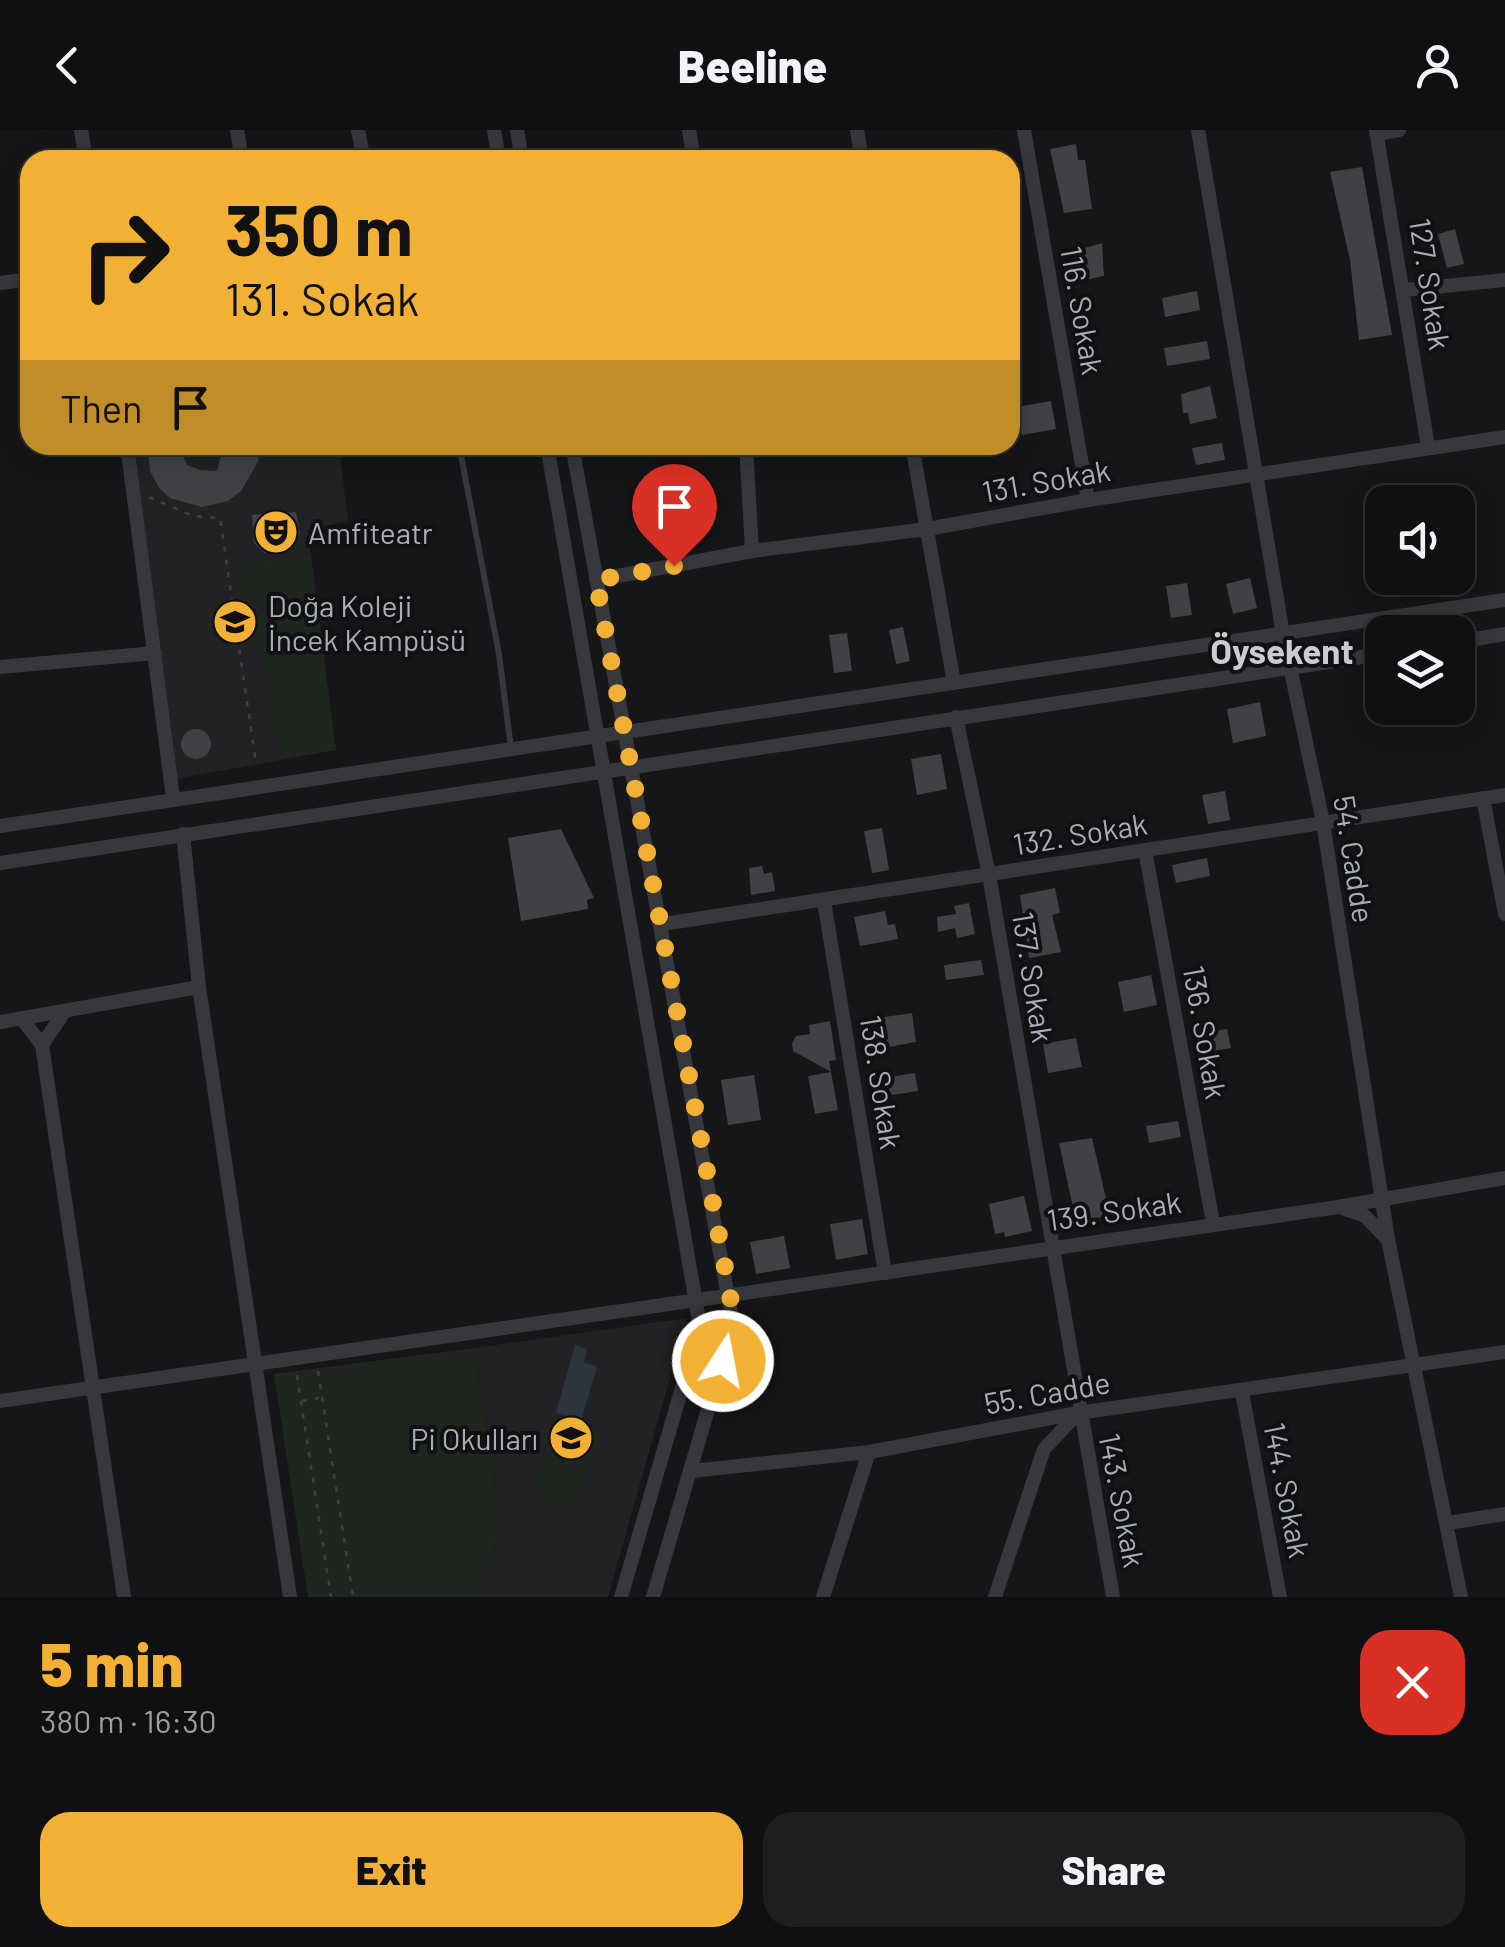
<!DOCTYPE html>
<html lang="en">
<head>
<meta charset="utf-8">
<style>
  :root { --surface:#101012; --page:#1e1e20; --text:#f1f3f6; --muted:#9c9d9f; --line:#303032; --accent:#f2b134 }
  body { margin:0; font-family:Barlow,sans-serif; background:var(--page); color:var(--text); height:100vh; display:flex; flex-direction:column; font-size:38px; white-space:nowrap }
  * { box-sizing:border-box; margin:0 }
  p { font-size:32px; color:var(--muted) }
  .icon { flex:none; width:55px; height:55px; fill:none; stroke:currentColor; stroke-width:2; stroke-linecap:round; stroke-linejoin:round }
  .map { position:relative; height:1467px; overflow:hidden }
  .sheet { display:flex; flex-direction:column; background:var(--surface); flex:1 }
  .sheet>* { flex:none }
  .hud { position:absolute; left:20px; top:20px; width:1000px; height:305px; border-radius:30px; box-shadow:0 5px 25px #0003,0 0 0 2px var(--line); background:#f2b134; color:#111; overflow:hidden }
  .fabs { position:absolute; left:1365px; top:355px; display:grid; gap:20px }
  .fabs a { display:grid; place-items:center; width:110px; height:110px; border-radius:20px; background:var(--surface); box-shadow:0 5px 25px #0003,0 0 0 2px var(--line); font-size:50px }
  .pin { position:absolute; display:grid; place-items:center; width:85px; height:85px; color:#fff; margin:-102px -42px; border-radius:50% 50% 50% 0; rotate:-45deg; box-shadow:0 0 10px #0007 }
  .pin .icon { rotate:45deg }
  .me { position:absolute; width:110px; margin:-55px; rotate:11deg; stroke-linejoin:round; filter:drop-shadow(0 0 8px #0008) }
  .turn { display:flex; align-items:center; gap:35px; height:210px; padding:0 40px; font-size:45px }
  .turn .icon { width:130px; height:130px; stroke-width:2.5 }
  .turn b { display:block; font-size:70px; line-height:85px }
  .then { display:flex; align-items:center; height:95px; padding:0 40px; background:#0003; gap:20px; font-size:38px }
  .round { display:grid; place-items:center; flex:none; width:105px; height:105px; border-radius:30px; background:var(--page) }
  .overview { display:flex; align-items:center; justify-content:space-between; height:170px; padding:0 40px }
  h1 { font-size:60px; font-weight:800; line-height:75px; color:var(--accent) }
  .cta { display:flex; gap:20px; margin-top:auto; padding:20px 40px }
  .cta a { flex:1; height:115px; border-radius:30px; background:var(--accent); color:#111; font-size:40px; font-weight:800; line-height:115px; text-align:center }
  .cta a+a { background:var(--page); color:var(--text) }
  header { display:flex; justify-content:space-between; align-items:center; height:130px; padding:0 40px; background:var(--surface); font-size:45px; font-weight:800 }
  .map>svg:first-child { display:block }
  .built { fill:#222225 }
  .green { fill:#1e261f }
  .water { fill:#2c353c }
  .building { fill:#404145 }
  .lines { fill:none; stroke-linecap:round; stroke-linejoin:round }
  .path { stroke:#3d3f44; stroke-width:2.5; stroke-dasharray:5 8; stroke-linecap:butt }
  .lane { stroke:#37383d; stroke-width:6 }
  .street { stroke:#37383d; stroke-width:14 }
  .route { stroke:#f2b134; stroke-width:18; stroke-dasharray:0 32.4 }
  .labels { text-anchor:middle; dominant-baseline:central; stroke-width:8; stroke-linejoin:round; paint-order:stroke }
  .street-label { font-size:30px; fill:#a8adb8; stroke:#111113 }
  .poi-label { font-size:30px; fill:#a8adb8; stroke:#111113; text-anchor:start }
  .quarter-label { font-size:35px; font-weight:bold; fill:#c9ccd4; stroke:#111113 }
</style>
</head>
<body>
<header><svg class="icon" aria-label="back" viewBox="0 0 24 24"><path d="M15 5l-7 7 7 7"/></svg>Beeline<svg class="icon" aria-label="person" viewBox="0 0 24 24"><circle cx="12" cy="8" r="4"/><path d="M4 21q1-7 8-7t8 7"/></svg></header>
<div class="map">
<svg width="1505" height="1467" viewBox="0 0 1505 1467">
  <rect width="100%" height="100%" fill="#161618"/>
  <g class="built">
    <polygon points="127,315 339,315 348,391 308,400 336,620 170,650"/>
    <polygon points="687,1188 608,1467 476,1467 501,1397 474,1218"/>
  </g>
  <g class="green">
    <polygon points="310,425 315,467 238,477 233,435"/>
    <polygon points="316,476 336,620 280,629 263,519 253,520 248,488"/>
    <polygon points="474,1218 501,1397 476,1467 308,1467 274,1244"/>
    <polygon points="552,1294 598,1306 578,1379 532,1366"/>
  </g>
  <polygon class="water" points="575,1215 587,1219 584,1232 597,1237 581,1291 556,1283"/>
  <g class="building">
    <polygon points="1076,14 1078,30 1085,30 1092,79 1064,83 1050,19"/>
    <polygon points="1362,37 1392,205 1359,210 1350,130 1330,42"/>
    <polygon points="1455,99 1464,134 1447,138 1438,104"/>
    <polygon points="1102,113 1104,146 1076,152 1071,122"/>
    <polygon points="1197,161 1200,180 1165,187 1162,168"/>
    <polygon points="1207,211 1210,229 1167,236 1164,218"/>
    <polygon points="1210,256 1217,288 1190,294 1188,283 1183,283 1181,264"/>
    <polygon points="1051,271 1056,299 1022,305 1017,277"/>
    <polygon points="1222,313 1225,330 1196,335 1192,318"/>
    <polygon points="147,315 178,315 187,335 200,340 217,341 224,315 255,315 259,330 241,361 228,371 202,377 170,368 159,358 150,341"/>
    <polygon points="296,382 300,404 290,419 264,423 254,413 252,385"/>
    <polygon points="1250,448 1257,478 1233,484 1226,454"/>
    <polygon points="1187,453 1192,485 1171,488 1166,456"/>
    <polygon points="903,497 910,531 896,534 889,500"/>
    <polygon points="847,503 852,541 834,543 829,505"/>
    <polygon points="1260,572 1266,606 1233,613 1227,579"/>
    <circle cx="196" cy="614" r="15"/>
    <polygon points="941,624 947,659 917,665 911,629"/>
    <polygon points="1225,661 1230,690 1208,694 1202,665"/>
    <polygon points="882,698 889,740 872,743 864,701"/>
    <polygon points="561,699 594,768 587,770 588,779 521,791 508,708"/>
    <polygon points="1207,728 1210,746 1176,753 1172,735"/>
    <polygon points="762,736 764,744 772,742 775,761 751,765 749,738"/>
    <polygon points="1055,758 1060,783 1052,785 1061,822 1029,828 1020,765"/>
    <polygon points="969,773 975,804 957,808 955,798 938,802 937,787 956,784 954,776"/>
    <polygon points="885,781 888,795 895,794 898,809 860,816 854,787"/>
    <polygon points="981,830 984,845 946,850 944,835"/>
    <polygon points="1151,845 1157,875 1124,882 1118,852"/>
    <polygon points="912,883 916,912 883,918 878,888"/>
    <polygon points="830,891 836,930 829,931 838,980 815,984 808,946 831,942 793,921 792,913 796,906 810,904 809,895"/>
    <polygon points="1227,899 1231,918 1205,922 1202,903"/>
    <polygon points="1076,908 1082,937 1048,943 1043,914"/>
    <polygon points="915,943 918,961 886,966 883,948"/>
    <polygon points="754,945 761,990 728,995 721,950"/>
    <polygon points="1178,991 1181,1007 1149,1013 1146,996"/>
    <polygon points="1092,1008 1110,1086 1076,1091 1059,1013"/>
    <polygon points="1024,1066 1032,1101 1005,1107 1004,1102 995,1104 989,1074"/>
    <polygon points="862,1089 868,1124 836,1130 830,1094"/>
    <polygon points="784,1106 790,1138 756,1144 750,1112"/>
  </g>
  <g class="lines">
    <g class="path">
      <polyline points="149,367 193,386 220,388 256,633"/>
      <polyline points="318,1241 353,1467"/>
      <polyline points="297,1245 331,1467"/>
      <polyline points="302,1271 319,1268"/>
    </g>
    <polyline class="lane" points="459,315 499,524 511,618"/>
    <g class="street">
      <polyline points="81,0 86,30"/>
      <polyline points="237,0 242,30"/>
      <polyline points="358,0 364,30"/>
      <polyline points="494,0 499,30"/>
      <polyline points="517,0 522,30"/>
      <polyline points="689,0 694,30"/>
      <polyline points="857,0 862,30"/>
      <polyline points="1024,0 1088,370"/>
      <polyline points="1198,0 1283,504 1323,692 1388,1109 1461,1467"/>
      <polyline points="1376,0 1428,317"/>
      <polyline points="1377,4 1399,0"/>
      <polyline points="0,153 30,149"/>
      <polyline points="1405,160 1505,150"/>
      <polyline points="127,315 173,668"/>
      <polyline points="547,315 700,1196 621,1467"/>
      <polyline points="572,315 733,1194 653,1467"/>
      <polyline points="746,315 752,421"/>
      <polyline points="912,315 954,553"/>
      <polyline points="596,450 752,421 927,399 1088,370 1505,307"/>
      <polyline points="1458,512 1505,504"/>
      <polyline points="0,537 155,523"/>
      <polyline points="956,587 989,745 1113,1467"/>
      <polyline points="1483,668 1505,784"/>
      <polyline points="0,696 1505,470"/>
      <polyline points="183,704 199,857 290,1467"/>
      <polyline points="1145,720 1213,1093"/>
      <polyline points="0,733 1382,524"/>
      <polyline points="824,771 885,1143"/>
      <polyline points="663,794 1505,665"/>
      <polyline points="22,889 42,915 124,1467"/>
      <polyline points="0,892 199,857"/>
      <polyline points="42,915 65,881"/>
      <polyline points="1339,1077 1365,1086 1386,1108"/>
      <polyline points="1242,1262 1280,1467"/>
      <polyline points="0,1271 1338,1077 1505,1048"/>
      <polyline points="692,1341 869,1322 1078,1283 1505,1222"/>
      <polyline points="1448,1393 1505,1384"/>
      <polyline points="823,1467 869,1322"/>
      <polyline points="995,1467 1044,1319 1078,1283"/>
    </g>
  </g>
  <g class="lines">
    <polyline class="route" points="674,436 596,450 730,1164 733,1194 723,1231"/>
  </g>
  <defs>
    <symbol id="theatre-disc" viewBox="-11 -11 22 22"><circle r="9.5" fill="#f2b134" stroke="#111113"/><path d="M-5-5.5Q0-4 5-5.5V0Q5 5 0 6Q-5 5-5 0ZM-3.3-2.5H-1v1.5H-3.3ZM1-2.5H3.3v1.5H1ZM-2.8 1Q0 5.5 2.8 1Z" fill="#111"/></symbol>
    <symbol id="school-disc" viewBox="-11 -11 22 22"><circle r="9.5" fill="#f2b134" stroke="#111113"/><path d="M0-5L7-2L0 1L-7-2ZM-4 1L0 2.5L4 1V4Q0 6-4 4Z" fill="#111"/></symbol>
  </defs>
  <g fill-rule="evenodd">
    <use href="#theatre-disc" x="251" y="377" width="50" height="50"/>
    <use href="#school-disc" x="210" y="467" width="50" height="50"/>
    <use href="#school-disc" x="546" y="1283" width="50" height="50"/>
  </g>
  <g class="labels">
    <g class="street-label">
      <text transform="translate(1431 154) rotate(81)">127. Sokak</text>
      <text transform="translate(1083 180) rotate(80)">116. Sokak</text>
      <text transform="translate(1046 350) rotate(-10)">131. Sokak</text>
      <text transform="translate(1080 703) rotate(-9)">132. Sokak</text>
      <text transform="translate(1355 729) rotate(81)">54. Cadde</text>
      <text transform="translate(1034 847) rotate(81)">137. Sokak</text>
      <text transform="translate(1206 902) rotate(80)">136. Sokak</text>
      <text transform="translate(882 952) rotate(81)">138. Sokak</text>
      <text transform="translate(1114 1080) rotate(-8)">139. Sokak</text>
      <text transform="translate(1047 1262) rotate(-10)">55. Cadde</text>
      <text transform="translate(1288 1360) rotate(79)">144. Sokak</text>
      <text transform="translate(1123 1370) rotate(79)">143. Sokak</text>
    </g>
    <g class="poi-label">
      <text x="308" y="402">Amfiteatr</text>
      <text x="268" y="475">Doğa Koleji<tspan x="268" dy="34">İncek Kampüsü</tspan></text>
      <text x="538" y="1308" text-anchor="end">Pi Okulları</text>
    </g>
    <g class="quarter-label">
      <text x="1282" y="520">Öysekent</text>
    </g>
  </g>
</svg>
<div class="fabs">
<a><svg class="icon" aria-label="sound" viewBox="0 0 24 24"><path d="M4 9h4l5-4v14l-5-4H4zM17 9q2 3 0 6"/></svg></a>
<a><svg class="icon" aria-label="layers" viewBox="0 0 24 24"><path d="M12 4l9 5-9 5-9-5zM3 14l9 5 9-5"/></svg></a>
</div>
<div class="pin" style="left:674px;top:436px;background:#d93025"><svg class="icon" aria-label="arrive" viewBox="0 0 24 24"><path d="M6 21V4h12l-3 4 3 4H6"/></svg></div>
<svg class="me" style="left:723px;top:1231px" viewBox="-20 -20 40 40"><circle r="17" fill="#f2b134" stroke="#fff" stroke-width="3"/><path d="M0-11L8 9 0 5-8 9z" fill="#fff"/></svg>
<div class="hud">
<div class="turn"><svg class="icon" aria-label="right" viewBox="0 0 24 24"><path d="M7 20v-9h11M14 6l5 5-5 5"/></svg><div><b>350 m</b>131. Sokak</div></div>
<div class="then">Then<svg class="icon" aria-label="arrive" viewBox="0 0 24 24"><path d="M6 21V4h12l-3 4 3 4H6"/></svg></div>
</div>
</div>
<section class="sheet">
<div class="overview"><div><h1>5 min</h1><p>380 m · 16:30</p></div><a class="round" style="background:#d93025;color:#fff"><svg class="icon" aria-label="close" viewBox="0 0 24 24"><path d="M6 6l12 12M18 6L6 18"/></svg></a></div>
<div class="cta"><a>Exit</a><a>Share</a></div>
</section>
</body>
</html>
